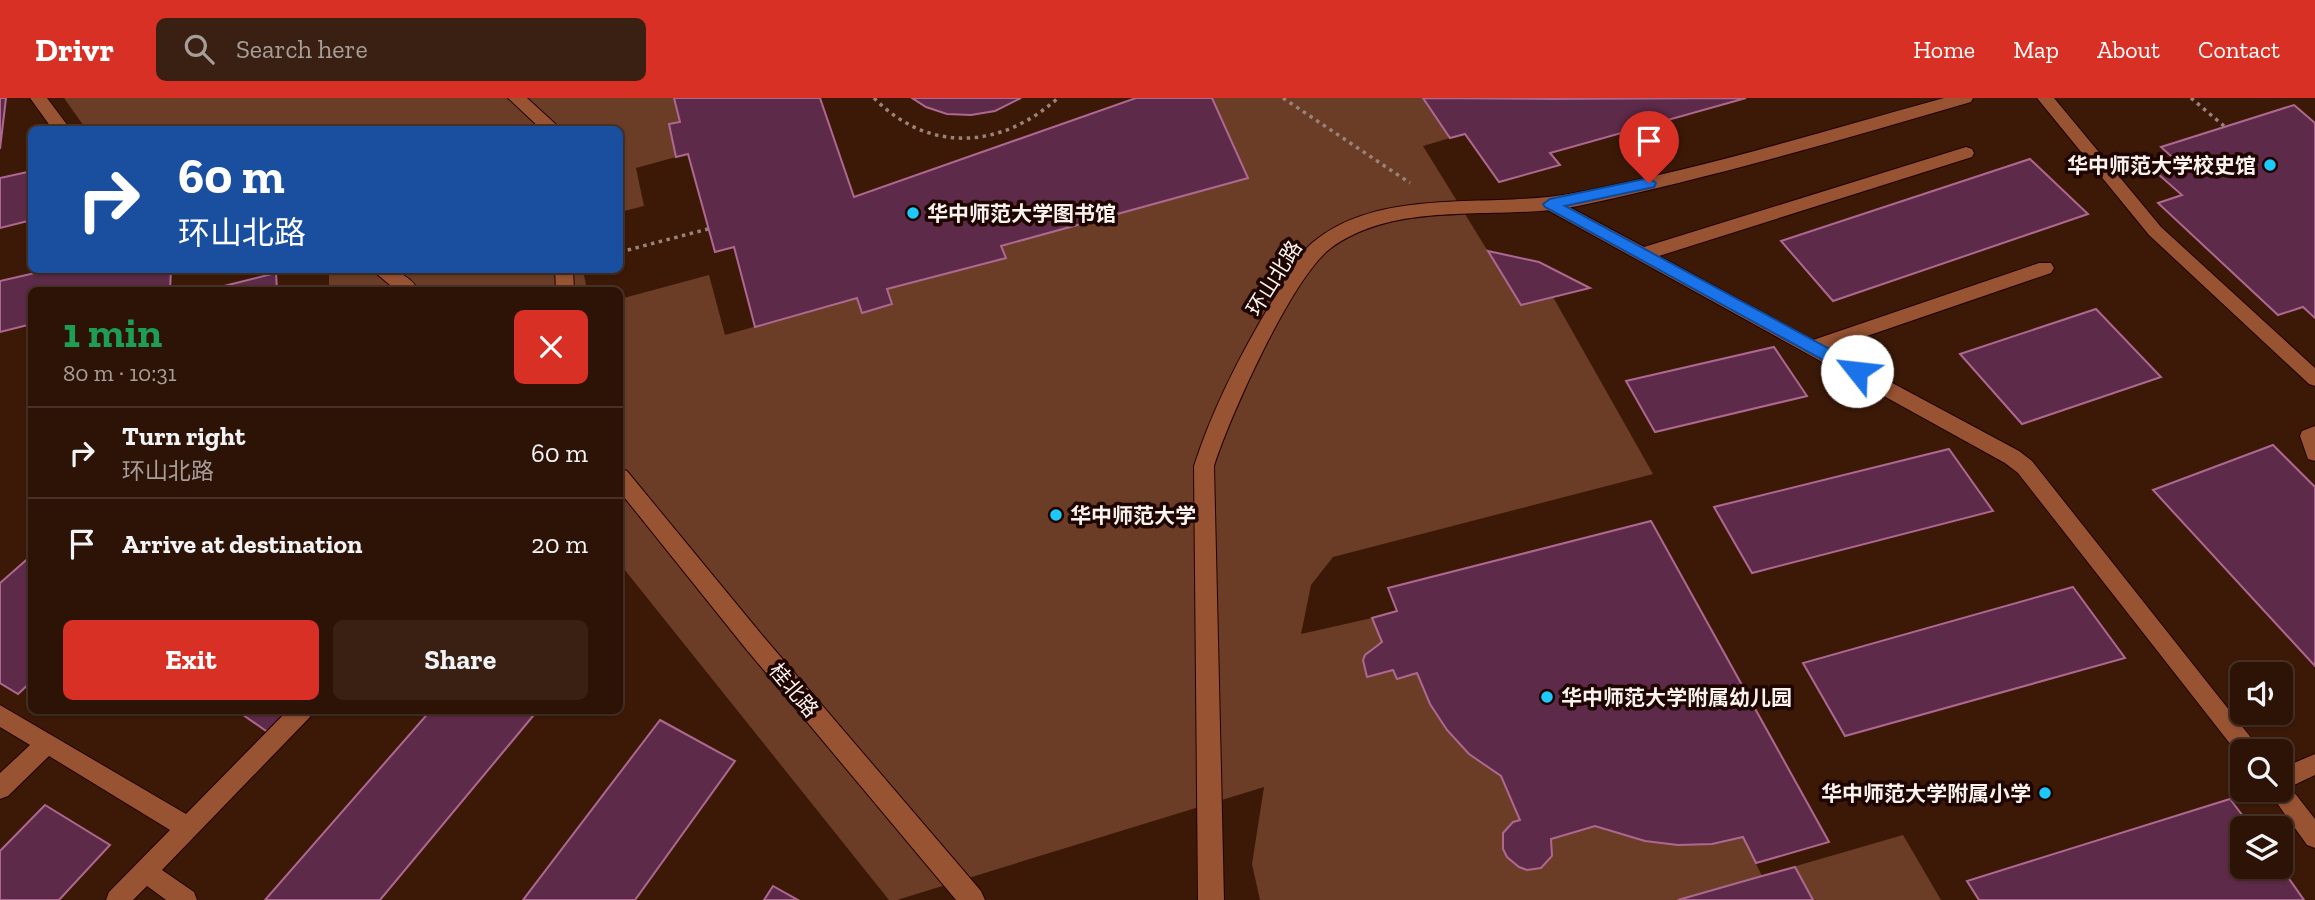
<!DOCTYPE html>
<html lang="en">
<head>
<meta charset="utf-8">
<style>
  :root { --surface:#2d1305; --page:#392013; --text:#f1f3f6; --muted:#a79e9a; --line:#483227; --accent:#d93025 }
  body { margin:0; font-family:"Zilla Slab","Noto Sans SC",serif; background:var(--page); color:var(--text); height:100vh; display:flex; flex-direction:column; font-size:26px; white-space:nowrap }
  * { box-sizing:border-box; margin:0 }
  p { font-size:23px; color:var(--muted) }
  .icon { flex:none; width:38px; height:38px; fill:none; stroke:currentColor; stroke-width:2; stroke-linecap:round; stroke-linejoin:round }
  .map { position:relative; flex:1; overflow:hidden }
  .panel { position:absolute; left:28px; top:189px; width:595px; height:427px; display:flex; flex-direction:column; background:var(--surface); border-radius:10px; box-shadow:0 2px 5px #0004,0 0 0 2px var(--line) }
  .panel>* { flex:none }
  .top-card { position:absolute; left:28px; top:28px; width:595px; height:147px; border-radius:10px; box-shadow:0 2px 5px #0004,0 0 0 2px var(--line); background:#1a4fa0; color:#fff; overflow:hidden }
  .buttons { position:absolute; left:2230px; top:564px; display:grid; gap:14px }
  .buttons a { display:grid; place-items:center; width:63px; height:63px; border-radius:10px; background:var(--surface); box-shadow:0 2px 5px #0004,0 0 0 2px var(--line); font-size:35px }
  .pin { position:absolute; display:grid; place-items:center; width:60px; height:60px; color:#fff; margin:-72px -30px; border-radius:50% 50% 50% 0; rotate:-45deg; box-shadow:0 0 7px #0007 }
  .pin .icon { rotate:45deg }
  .me { position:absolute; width:77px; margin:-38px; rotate:299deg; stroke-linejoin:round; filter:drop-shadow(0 0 5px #0008) }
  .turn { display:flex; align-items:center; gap:24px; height:147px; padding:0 35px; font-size:32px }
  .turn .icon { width:91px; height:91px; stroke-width:2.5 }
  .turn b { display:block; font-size:49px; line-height:60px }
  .round { display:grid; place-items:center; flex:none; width:74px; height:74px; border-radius:10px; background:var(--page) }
  .summary { display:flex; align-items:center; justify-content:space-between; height:119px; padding:0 35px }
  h1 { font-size:42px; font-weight:700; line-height:52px; color:#1e9e55 }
  .cta { display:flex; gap:14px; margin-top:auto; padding:14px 35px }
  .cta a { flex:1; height:80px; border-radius:10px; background:var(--accent); color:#fff; font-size:28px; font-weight:700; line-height:80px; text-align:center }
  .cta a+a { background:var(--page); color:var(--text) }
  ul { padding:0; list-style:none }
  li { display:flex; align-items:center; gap:21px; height:91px; padding:0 35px; border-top:2px solid var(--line) }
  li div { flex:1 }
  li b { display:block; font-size:26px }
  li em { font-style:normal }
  header { display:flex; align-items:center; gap:42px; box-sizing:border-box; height:98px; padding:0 35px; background:var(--accent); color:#fff }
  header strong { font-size:33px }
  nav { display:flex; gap:38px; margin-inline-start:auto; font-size:24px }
  .search { width:490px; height:63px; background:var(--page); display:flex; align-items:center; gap:18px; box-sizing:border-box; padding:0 24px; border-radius:10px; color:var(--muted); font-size:26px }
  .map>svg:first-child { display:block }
  .green { fill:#6b3d27 }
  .building { fill:#5e2a49; stroke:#ae6890; stroke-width:2 }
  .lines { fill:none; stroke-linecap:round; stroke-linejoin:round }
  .service-casing { stroke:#210200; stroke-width:2 }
  .minor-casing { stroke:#210200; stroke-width:2 }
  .path { stroke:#998378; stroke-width:3.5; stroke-dasharray:3.5 4.5; stroke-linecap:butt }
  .service { fill:#985332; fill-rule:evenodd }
  .minor { fill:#985332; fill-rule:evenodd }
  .route { fill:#1a73e8; stroke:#114b97; stroke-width:2 }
  .poi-dot { fill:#1dc9fc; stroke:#1e0500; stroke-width:2.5 }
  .labels { text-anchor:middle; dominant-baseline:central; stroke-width:7; stroke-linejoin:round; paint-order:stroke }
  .poi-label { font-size:21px; font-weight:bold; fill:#faf2ee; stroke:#1e0500; text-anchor:start }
  .street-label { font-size:21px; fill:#faf2ee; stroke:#1e0500 }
</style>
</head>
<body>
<header>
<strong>Drivr</strong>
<div class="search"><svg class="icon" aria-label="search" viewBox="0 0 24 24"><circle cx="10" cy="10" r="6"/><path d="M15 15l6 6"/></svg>Search here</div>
<nav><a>Home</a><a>Map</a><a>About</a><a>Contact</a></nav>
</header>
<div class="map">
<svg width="2315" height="802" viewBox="0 0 2315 802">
  <rect width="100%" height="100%" fill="#3c1907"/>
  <g class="green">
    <polygon points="64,0 674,0 680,24 669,27 676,59 636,70 644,108 620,114 620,32 86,31"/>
    <path d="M1212 0H1423L1450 40 1423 48 1521 207 1553 199 1653 376 1333 459 1311 487 1301 536 1372 520 1382 544C1366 552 1360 561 1367 578L1393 572 1397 581 1417 575 1501 678 1520 722 1513 724 1503 735C1499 759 1518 777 1541 770L1552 758 1551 741 1595 728 1645 743 1678 747 1712 746 1743 739 1762 778 1903 737 1941 802H1260L1252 766 1264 689 897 802H889L620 466V201L709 177 725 237 857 200 863 215 892 207 887 191 1005 160 1001 148 1247 80Z"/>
    <polygon points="329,172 583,172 587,192 329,192"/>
  </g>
  <g class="building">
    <polygon points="0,0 6,0 0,51"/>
    <polygon points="674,0 820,0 854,99 1136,0 1212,0 1248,80 1001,148 1006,160 887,191 892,206 862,215 857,200 755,229 734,149 715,154 688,56 676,59 669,26 680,24"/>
    <polygon points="912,0 1021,0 995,13 971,17 947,16 926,9"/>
    <polygon points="1423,0 1552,1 1746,0 1550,55 1560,67 1499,84 1465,36 1450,40"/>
    <polygon points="2294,7 2315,25 2315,220 2303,209 2278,217 2158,105 2182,97 2158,76 2182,68 2161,49"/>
    <polygon points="2030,61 2088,116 1833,203 1781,143"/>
    <polygon points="32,73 32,122 0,130 0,80"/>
    <polygon points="1488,153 1539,164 1590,190 1521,207"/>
    <polygon points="48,172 171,172 170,192 32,192 32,226 0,234 0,183"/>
    <polygon points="276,175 277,192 208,192"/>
    <polygon points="2096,211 2161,279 2022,326 1960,256"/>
    <polygon points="1774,249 1807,298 1655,334 1626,283"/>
    <polygon points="2273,347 2315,389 2315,568 2153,392"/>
    <polygon points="1949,351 1993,413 1752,475 1714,409"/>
    <polygon points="1651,423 1829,744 1756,765 1743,739 1712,746 1678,747 1645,743 1595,728 1551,741 1552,758 1541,770 1527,772 1519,769 1507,759 1503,751 1503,735 1513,724 1520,722 1501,678 1469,656 1447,632 1430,606 1417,575 1397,581 1393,572 1367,579 1363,562 1365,557 1382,544 1372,520 1397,513 1388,490"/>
    <polygon points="32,457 32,583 18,596 0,585 0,485"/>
    <polygon points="2073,489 2125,560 1845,638 1803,565"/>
    <polygon points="236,612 291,612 269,635"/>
    <polygon points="431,612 538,612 380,802 265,802"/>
    <polygon points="660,622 735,663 635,802 523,802"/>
    <polygon points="2230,701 2252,730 2242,730 2242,768 2280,768 2304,802 1979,802 1967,783"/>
    <polygon points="45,707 110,747 59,802 0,802 0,753"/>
    <polygon points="1795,769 1813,802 1678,802 1762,778"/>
    <polygon points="773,788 798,802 764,802"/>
  </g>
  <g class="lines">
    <defs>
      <g id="service">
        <polygon points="2037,0 2054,0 2161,129 2315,270 2315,288 2309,286 2149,137"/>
        <polygon points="1966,49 1972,51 1974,55 1972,59 1659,158 1813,242 2039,165 2051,165 2054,170 2051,175 1829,251 2019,353 2032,363 2256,646 2259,653 2242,653 2242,661 2018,375 2005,365 1544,110 1542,106 1550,100 1556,102 1644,149"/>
        <polygon points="2315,328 2315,363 2308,361 2300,338 2302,333"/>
        <polygon points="0,607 186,716 288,612 313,612 310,619 162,772 194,794 197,802 166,802 147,788 133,802 106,802 109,794 170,732 49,658 8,698 0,701 0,675 30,647 0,629"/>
        <polygon points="2315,656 2315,677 2290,689 2315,721 2315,750 2307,747 2267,691 2280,691 2280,671"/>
      </g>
      <g id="minor">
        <polygon points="30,0 47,0 71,32 53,32"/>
        <polygon points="508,0 527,0 562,32 542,32"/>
        <path d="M1944 0H1973L1971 4C1841 42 1711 80 1578 108 1499 124 1400 100 1331 150 1292 179 1229 320 1214 368L1224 802H1198L1194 368C1214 306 1245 247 1279 192 1289 175 1300 153 1317 141 1386 88 1494 111 1575 95 1700 71 1821 34 1944 0Z"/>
        <path d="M372 172C390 170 409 175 418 192H396Z"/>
        <polygon points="555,172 573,172 574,192 556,192"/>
        <polygon points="620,370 627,373 762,537 981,793 985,802 956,802 746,551 620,394"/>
      </g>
    </defs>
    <use href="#service" class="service-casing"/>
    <use href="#minor" class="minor-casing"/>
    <g class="path">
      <path d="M874 0C929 56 1001 51 1058 0"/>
      <polyline points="1283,0 1410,85"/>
      <polyline points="2191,0 2224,28"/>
      <polyline points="620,154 708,131"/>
    </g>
    <use href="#service" class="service"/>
    <use href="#minor" class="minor"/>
  </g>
  <polygon class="route" points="1649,80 1656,85 1654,89 1565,108 1863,269 1865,273 1863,278 1852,278 1545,109 1543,106 1550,101"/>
  <g class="poi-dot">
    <circle cx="2270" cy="67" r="7"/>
    <circle cx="913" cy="115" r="7"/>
    <circle cx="1056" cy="417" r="7"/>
    <circle cx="1547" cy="599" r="7"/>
    <circle cx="2045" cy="695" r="7"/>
  </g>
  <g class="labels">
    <g class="poi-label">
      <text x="2256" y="67" text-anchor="end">华中师范大学校史馆</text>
      <text x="927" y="115">华中师范大学图书馆</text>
      <text x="1070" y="417">华中师范大学</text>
      <text x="1561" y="599">华中师范大学附属幼儿园</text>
      <text x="2031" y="695" text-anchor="end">华中师范大学附属小学</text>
    </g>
    <g class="street-label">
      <text transform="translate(1274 180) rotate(-58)">环山北路</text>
      <text transform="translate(794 592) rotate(50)">桂北路</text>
    </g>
  </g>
</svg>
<div class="buttons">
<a><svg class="icon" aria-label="sound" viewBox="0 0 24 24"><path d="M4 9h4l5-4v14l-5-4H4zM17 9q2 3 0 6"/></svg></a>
<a><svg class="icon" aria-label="search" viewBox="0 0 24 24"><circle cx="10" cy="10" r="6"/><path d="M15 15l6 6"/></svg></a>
<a><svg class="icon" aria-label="layers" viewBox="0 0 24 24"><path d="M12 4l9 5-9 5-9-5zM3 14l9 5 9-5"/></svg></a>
</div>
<div class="pin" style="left:1649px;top:85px;background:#d93025"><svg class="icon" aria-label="arrive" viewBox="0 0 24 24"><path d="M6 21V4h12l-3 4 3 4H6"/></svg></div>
<svg class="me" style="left:1857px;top:273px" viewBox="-20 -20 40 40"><circle r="19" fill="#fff"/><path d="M0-13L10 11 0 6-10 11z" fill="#1a73e8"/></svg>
<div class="top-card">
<div class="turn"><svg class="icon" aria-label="right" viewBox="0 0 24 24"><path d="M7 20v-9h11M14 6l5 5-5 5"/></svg><div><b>60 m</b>环山北路</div></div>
</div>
<section class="panel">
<div class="summary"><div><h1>1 min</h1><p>80 m · 10:31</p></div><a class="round" style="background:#d93025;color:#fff"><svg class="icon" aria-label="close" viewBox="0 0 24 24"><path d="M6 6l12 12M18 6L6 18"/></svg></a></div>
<ul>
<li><svg class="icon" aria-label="right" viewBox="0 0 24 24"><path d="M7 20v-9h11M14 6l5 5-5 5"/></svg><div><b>Turn right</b><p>环山北路</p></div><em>60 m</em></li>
<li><svg class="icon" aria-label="arrive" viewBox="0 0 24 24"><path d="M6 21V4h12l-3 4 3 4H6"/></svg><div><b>Arrive at destination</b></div><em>20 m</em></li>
</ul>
<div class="cta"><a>Exit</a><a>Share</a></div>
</section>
</div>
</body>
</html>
